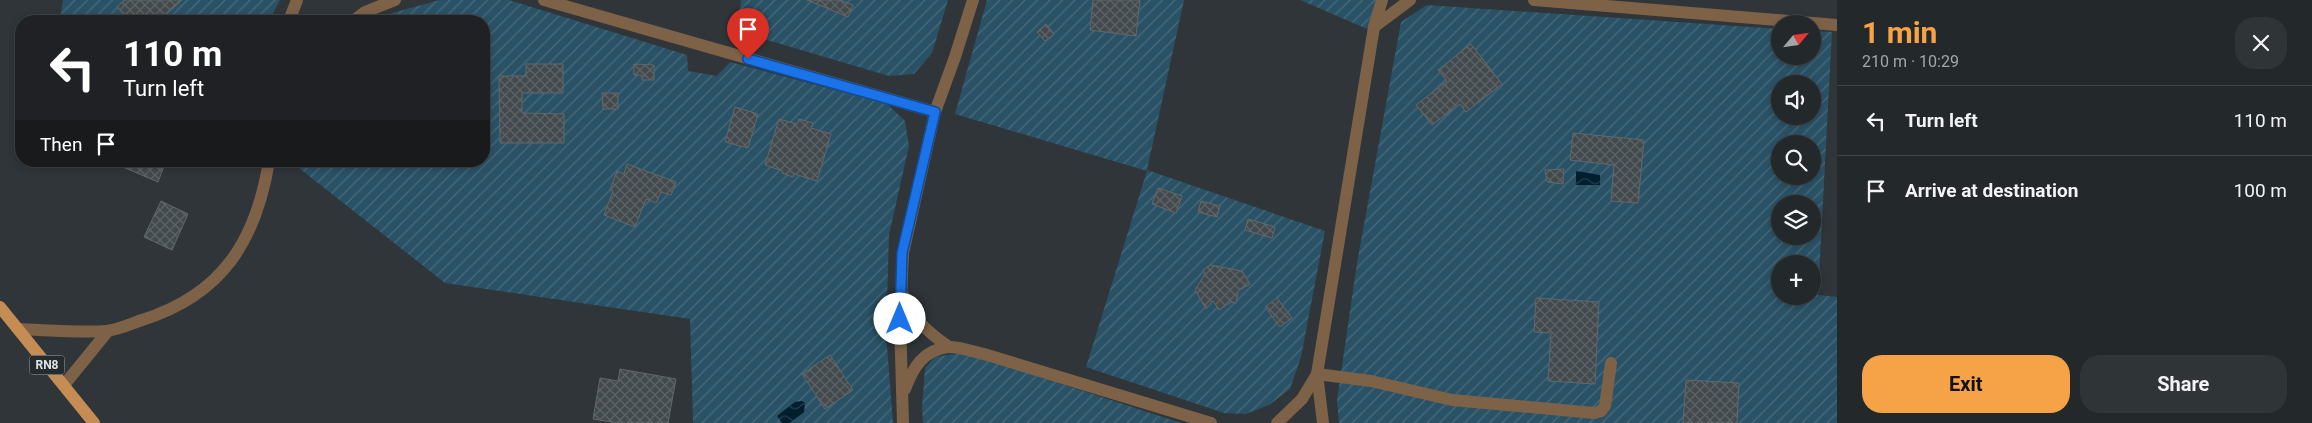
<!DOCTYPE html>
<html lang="en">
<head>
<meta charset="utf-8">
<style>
  :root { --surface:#23282b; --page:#2f3437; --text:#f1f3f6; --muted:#a3a6a9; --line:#404447; --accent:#f6a247 }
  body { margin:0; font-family:Roboto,sans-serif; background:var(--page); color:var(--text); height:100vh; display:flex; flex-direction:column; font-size:19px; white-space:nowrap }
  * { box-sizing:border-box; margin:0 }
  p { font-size:16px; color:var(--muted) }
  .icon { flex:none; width:28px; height:28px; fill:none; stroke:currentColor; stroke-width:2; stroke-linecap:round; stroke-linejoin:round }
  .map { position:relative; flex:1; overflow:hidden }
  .sheet { display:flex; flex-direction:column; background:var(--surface); width:475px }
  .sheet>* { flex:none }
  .banner { position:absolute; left:15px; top:15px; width:475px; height:152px; border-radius:20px; box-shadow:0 2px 8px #0003,0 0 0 1px var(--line); background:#202124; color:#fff; overflow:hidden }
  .needle { width:32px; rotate:61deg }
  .buttons { position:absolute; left:1771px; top:15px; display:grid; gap:10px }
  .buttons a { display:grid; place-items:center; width:50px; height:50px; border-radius:50%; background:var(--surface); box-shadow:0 2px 8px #0003,0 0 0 1px var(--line); font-size:25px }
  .pin { position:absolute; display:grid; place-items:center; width:42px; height:42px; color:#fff; margin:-51px -21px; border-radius:50% 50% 50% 0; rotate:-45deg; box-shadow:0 0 5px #0007 }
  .pin .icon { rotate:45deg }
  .me { position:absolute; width:55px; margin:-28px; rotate:0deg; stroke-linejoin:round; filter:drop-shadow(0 0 4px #0008) }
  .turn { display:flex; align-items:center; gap:18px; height:105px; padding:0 25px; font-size:22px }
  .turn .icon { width:65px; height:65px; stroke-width:2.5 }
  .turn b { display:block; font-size:35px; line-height:42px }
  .then { display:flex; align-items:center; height:48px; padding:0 25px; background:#0003; gap:10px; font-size:19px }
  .round { display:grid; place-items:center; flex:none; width:52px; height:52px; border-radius:20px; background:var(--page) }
  .head { display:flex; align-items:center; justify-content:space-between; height:85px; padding:0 25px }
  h1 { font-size:30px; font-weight:700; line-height:38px; color:var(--accent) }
  .primary-button { display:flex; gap:10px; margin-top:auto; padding:10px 25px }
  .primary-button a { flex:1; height:58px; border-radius:20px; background:var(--accent); color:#111; font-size:20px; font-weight:700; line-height:58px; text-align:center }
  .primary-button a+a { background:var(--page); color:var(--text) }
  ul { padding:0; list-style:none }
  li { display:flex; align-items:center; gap:15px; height:70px; padding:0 25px; border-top:1px solid var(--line) }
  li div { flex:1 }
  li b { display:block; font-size:19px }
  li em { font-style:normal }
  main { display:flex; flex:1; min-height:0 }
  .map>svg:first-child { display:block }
  .garden { fill:url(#garden-furrows); fill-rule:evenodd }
  .water { fill:url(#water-waves) }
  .building { fill:url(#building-cross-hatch); stroke:#61686c }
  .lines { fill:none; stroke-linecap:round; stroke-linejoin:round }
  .minor { stroke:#7e6247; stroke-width:12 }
  .major { stroke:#c58c53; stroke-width:12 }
  .route-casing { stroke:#114b97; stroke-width:12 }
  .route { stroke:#1a73e8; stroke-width:9 }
  .labels { text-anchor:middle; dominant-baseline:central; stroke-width:4; stroke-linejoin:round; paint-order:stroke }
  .shield { fill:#252b2f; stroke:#a7acae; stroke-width:1 }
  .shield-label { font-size:12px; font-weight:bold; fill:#dfe3e5 }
</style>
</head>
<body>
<main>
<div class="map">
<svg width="1837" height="423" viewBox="0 0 1837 423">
  <defs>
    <pattern id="garden-furrows" width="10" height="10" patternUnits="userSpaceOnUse" patternTransform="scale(1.25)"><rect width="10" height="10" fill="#2a5266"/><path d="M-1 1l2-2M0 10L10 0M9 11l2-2" fill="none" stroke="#486b7c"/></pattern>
    <pattern id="water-waves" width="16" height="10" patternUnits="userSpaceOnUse" patternTransform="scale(1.25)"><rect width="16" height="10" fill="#001e2d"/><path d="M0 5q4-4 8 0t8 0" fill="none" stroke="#253f4b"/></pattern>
    <pattern id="building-cross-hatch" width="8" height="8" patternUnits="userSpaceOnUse" patternTransform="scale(1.25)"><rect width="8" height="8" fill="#434a4d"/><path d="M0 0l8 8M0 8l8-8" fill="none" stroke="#5e6466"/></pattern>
  </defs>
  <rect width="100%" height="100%" fill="#2f3539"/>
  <g class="garden">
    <polygon points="63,0 280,0 269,21 60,21"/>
    <polygon points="440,0 509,0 687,55 688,71 717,76 730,62 887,104 905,121 909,146 889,235 886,333 893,423 693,423 690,319 445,283 290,161 484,161 484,21 379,21 392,13"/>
    <polygon points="741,0 948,0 932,53 914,74 889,76 737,31"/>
    <polygon points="987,0 1184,0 1147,170 1325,231 1301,357 1290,389 1269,405 1246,414 1224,413 1086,367 1147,171 955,114"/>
    <polygon points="1300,0 1377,0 1367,29"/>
    <path d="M1427 5 1780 29V56H1812L1813 31 1832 32 1818 295 1837 297V423H1339L1337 400 1357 263 1401 22ZM1780 84H1812V116H1780ZM1780 144H1812V176H1780ZM1780 204H1812V236H1780ZM1780 264H1812V296H1780Z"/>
    <polygon points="964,352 1181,423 923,423 922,409 925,368 935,357"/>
  </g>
  <g class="water">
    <polygon points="1576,171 1600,175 1600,185 1576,185"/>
    <polygon points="802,401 805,403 804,412 790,423 782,423 777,416 795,402"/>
  </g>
  <g class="building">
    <polygon points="125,0 182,0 159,21 130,21 117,7"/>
    <polygon points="807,0 840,0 853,5 848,17"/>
    <polygon points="1093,0 1140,0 1136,36 1090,30"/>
    <polygon points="1046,24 1054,34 1045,41 1037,32"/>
    <polygon points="1471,44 1502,84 1466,112 1460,104 1432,125 1416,105 1447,81 1438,70"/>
    <polygon points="526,64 563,64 563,93 522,93 522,113 564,114 564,143 500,143 499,76 526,76"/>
    <polygon points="634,64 654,65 654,80 642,80 642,75 634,75"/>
    <polygon points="602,93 618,93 618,109 603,109"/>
    <polygon points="735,107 758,114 748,148 725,142"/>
    <polygon points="779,119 797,124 799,119 813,123 811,128 831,134 817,181 794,174 793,177 782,173 783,171 765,165"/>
    <polygon points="1573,133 1644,140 1638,203 1611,201 1614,165 1570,160"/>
    <polygon points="109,161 166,161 158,182"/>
    <polygon points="627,164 676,182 671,195 661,192 656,203 646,199 635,227 604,215 613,191 610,190 617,171 624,174"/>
    <polygon points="1564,169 1563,184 1547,182 1545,170"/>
    <polygon points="1158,188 1182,196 1176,213 1152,204"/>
    <polygon points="161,201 188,214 172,250 144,237"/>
    <polygon points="1201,201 1220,206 1217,217 1198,212"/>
    <polygon points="1248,219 1275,227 1272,238 1245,230"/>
    <polygon points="1211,265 1242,271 1250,284 1238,291 1236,303 1231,302 1219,310 1213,301 1206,309 1195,290 1205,274 1203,270"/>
    <polygon points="1277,298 1292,318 1280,327 1265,307"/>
    <polygon points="1536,298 1599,302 1595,384 1548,381 1551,333 1534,332"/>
    <polygon points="830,355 853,390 825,409 802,374"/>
    <polygon points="620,369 676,379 668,423 618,423 593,419 600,378 618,381"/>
    <polygon points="1686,380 1739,383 1737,423 1683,423"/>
  </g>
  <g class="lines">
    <g class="minor">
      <polyline points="544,0 935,112"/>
      <polyline points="1534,0 1837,25"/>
      <polyline points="289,21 297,0"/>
      <polyline points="353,21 365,12 395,0"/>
      <polyline points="1374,27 1410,0"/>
      <path d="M902 293C910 317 929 333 949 347"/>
      <path d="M18 329C47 330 77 333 106 331 118 330 131 324 142 320 222 295 256 241 269 161"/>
      <polyline points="64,385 108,331"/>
      <path d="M905 389C913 368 923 350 948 347 959 346 973 352 984 354L1211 423"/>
      <polyline points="903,423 900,319 903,253 935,112 955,57 973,0"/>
      <polyline points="1277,423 1302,399 1317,374 1371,381 1452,400 1594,413 1601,411 1605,406 1611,363"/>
      <polyline points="1323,423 1317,374 1374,27 1382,0"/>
    </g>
    <polyline class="major" points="0,307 94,423"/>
  </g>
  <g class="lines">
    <defs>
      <polyline id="route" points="748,59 935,112 902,253 900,319"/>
    </defs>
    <use href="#route" class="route-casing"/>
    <use href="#route" class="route"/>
  </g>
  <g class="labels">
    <rect class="shield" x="29.5" y="355.5" width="35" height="19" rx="4"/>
    <g class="shield-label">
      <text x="47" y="365">RN8</text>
    </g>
  </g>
</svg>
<div class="buttons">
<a><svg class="needle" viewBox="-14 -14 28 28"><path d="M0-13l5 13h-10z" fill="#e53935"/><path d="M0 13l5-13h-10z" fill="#a3a6a9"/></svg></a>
<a><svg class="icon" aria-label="sound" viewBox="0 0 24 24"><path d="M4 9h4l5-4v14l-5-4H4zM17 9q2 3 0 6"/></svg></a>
<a><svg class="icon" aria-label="search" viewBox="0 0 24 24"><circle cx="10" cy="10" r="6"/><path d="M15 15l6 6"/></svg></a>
<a><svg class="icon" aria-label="layers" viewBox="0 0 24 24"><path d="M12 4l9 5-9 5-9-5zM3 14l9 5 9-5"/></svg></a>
<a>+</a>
</div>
<div class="pin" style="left:748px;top:59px;background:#d93025"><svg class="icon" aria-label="arrive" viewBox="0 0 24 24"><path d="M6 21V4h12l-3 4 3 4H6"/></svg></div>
<svg class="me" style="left:900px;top:319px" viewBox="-20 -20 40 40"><circle r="19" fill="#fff"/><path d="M0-13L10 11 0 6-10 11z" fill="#1a73e8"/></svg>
<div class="banner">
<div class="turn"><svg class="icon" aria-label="left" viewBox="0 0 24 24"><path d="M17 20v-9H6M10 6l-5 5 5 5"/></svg><div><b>110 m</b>Turn left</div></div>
<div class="then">Then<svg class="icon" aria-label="arrive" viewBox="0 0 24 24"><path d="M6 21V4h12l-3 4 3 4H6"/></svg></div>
</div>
</div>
<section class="sheet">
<div class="head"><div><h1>1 min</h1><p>210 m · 10:29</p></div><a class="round"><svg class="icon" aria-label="close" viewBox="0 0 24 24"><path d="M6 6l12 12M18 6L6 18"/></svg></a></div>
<ul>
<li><svg class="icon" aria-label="left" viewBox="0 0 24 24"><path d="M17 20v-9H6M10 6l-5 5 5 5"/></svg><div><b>Turn left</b></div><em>110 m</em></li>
<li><svg class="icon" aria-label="arrive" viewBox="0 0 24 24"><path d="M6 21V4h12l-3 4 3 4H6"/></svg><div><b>Arrive at destination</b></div><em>100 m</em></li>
</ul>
<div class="primary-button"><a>Exit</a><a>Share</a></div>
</section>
</main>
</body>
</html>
